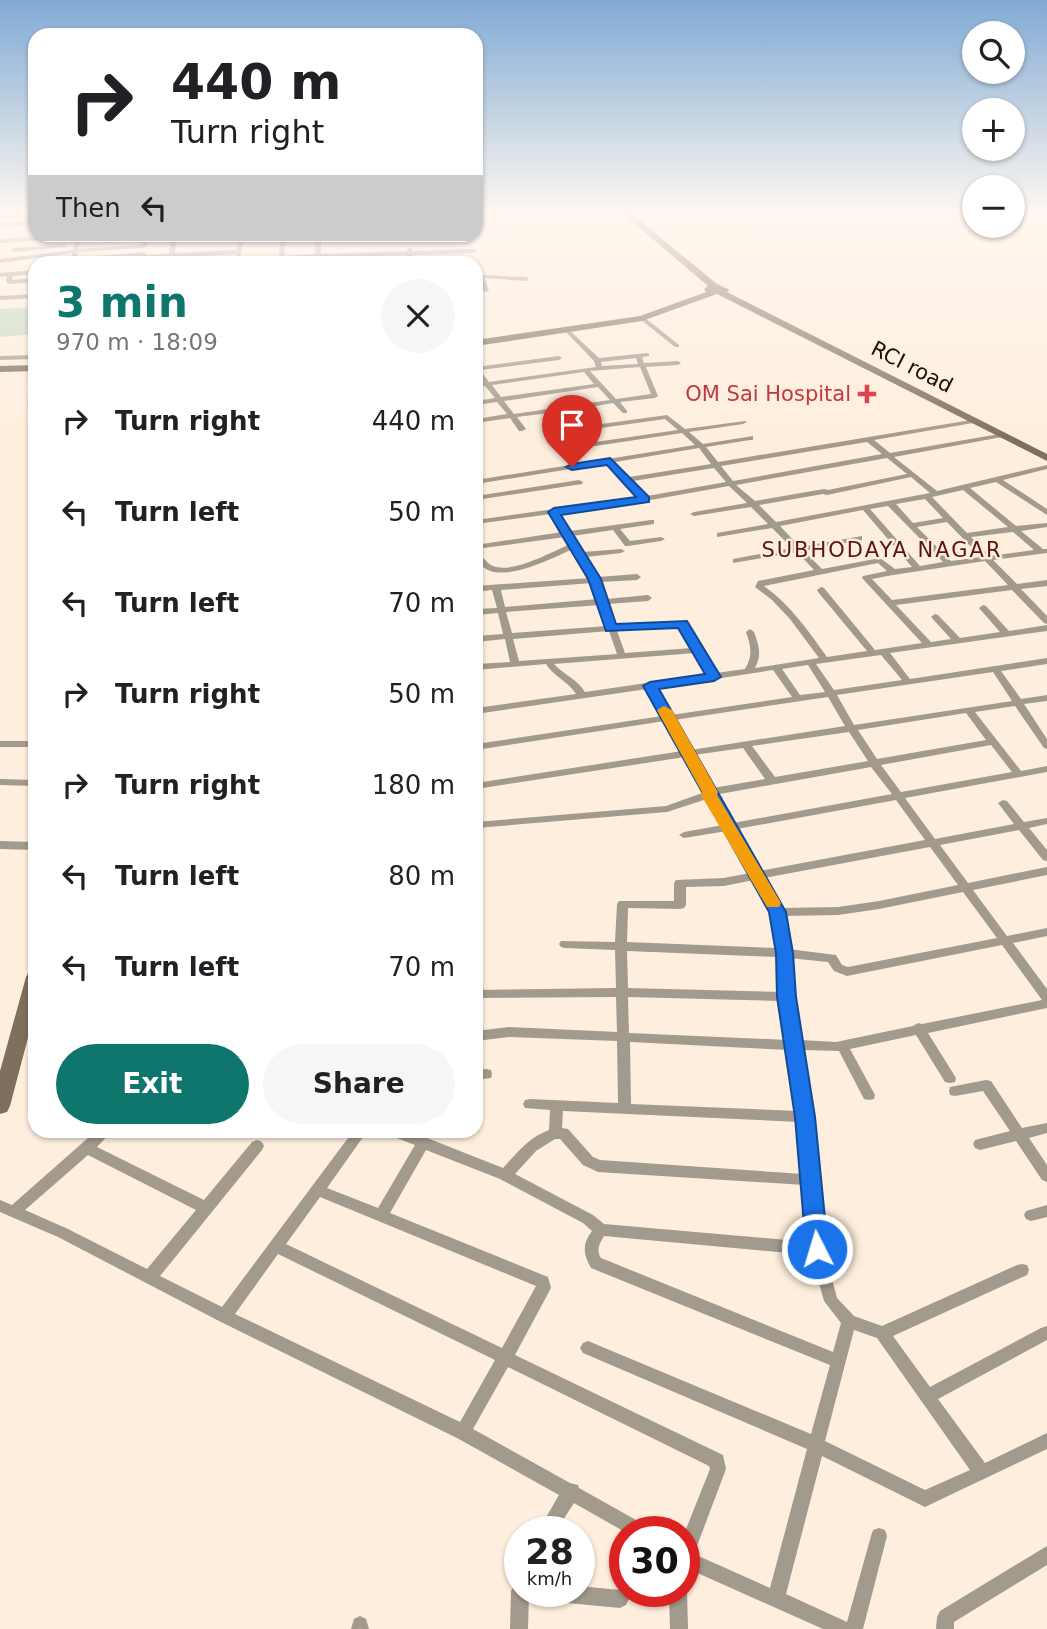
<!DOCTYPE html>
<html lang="en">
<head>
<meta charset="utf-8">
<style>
  :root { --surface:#fff; --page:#f6f6f6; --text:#202124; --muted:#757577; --accent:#0f766e }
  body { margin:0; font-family:"DejaVu Sans",sans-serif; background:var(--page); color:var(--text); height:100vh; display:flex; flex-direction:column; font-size:26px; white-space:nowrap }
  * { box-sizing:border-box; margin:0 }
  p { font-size:23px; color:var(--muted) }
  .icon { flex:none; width:38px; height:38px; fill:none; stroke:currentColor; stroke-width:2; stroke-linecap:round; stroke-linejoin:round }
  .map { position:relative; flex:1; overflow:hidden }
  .panel { position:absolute; left:28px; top:256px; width:455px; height:882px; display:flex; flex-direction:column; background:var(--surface); border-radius:21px; box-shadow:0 2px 5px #0004 }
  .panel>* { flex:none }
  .hud { position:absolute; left:28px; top:28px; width:455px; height:214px; border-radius:21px; box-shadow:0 2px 5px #0004; background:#fff; color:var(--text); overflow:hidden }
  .tools { position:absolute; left:962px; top:21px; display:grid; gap:14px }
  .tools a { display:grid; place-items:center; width:63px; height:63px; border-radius:50%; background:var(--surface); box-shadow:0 2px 5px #0004; font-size:35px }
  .speed { position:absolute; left:504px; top:1516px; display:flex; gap:14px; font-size:35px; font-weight:700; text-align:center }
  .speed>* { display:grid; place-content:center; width:91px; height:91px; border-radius:50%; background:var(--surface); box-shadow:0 2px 5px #0004; line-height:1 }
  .speed small { font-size:18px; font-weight:400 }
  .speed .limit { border:10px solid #d22; background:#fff; color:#111 }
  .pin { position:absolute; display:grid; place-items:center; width:60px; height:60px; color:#fff; margin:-72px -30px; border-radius:50% 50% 50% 0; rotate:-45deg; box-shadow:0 0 7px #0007 }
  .pin .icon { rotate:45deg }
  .me { position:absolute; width:77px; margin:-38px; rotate:355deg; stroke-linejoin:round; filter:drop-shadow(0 0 5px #0008) }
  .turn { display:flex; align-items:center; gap:24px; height:147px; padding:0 28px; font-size:32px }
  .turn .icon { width:91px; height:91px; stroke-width:2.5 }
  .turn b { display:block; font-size:49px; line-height:60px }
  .then { display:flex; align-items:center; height:66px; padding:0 28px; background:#0003; gap:14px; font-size:26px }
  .round { display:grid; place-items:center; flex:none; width:74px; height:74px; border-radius:37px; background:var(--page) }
  .summary { display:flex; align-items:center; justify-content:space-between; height:119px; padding:0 28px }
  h1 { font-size:42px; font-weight:700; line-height:52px; color:var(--accent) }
  .primary-button { display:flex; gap:14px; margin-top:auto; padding:14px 28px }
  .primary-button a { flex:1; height:80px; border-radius:42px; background:var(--accent); color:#fff; font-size:28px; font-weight:700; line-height:80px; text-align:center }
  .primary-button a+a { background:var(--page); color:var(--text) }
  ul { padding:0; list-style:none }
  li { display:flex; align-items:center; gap:21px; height:91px; padding:0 28px }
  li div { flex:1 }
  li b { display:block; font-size:26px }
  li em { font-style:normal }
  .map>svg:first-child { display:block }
  .green { fill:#c1d5c0 }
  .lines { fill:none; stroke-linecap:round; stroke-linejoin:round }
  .street { fill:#a39a8e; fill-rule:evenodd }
  .secondary { fill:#7e705f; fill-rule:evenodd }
  .route { fill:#1a73e8; stroke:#114b97; stroke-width:2 }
  .slow { fill:#f59e0b }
  .health-dot { fill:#e0444e; stroke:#feeedd; stroke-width:2.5 }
  .labels { text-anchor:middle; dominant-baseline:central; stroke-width:5; stroke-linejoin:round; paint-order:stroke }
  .far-street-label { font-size:21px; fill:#16110b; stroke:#feeedd }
  .far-health-label { font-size:21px; fill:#be3a42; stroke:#feeedd; text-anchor:end }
  .far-neighbourhood-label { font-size:21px; letter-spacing:2px; fill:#59160d; stroke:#feeedd }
</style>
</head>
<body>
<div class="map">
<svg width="1047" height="1629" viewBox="0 0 1047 1629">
  <rect width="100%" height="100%" fill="#feeedd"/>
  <polygon class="green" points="35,307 35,334 0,337 0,309"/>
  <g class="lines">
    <g class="street">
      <polygon points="20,214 22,217 0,219 0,215"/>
      <polygon points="35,221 35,225 0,227 0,223"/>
      <polygon points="83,234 78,249 141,245 142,234 148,234 147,246 144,248 78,252 78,256 75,258 72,256 72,253 0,263 0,259 73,250 77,238 0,243 0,239"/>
      <polygon points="103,234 108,234 106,239 101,238"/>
      <polygon points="171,234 177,234 175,253 237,250 240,234 245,234 240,257 279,256 281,234 287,234 284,256 315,254 315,234 321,234 321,254 407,251 410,247 413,249 412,251 474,249 477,251 474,253 412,255 410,262 405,262 406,255 322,258 323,260 320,262 316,258 284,259 283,262 279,262 279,259 241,261 242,262 214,262 217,260 239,260 236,254 145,259 142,256 60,262 43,262 46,260 144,252 147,255 169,254"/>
      <polygon points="64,244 66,245 66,247 14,252 11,250 14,248"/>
      <polygon points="439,259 441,260 442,262 437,262 436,261"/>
      <polygon points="475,262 478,263 479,264 483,275 526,277 529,279 526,281 484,278 489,291 484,292 478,278 476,278"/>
      <polygon points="35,270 35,274 13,276 12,280 35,278 35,282 9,284 6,282 7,276 0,277 0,273"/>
      <polygon points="35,294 35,298 0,300 0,296"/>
      <polygon points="640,317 644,317 679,345 679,347 675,347 640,319"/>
      <path d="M568 329 599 358 647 353 649 354V356L642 357 644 363 678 361 681 363 678 365 646 367 658 396 655 398 620 402 627 411V413H623L613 403 590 407 600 418 597 420 584 408 555 412 566 424 562 426 560 425 549 413 517 417 526 429 522 431H519L510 418 476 423V419L507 414 497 402 476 405V401L495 398 485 386 476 387V383L482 382 476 374V367L559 356 562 358 559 360 480 370 489 382 596 367 594 361 566 332 565 331ZM636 358 638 364 602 366 601 362ZM640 367 651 394 616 399 590 371ZM584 372 594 384 501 397 492 385ZM598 387 610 400 514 414 504 401Z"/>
      <polygon points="35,355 35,359 0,360 0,356"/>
      <path d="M667 415 685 429 745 421 747 422 743 424 689 432 703 444 753 436V440H750L706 447 718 462 977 419 981 421 979 422 874 440 890 453 1005 433 1006 435 1002 437 894 457 937 491 1047 465V469L1003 480 1047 509V515L996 482 970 488 1016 526 1047 523V527L1021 531 1043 549H1047V553L993 560 1017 584 1047 580V586L1021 589 1047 616V624L1044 623 1012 590 896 605 931 642 951 639 931 617 935 614 938 615 960 638 1000 632 979 608 983 605 986 606 1009 631 1047 625V631L890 653 910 679 1047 658V664L1001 671 1021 699 1047 695V701L1024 704 1047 739V749L1044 748 1015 706 975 712 1021 771 1047 766V772L905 798 935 839 1014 824 998 803 1003 800 1007 801 1024 822 1047 818V824L1029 828 1047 850V861L1043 860 1019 830 940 845 968 883 1047 867V875L973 890 1007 936 1047 928V936L1013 943 1047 989V1008L928 1033 956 1078 955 1082 950 1083 945 1082 916 1035 850 1049 875 1095 874 1099 869 1100 864 1099 839 1051 802 1050 812 1117 824 1249 837 1298 854 1316 882 1326 1017 1265 1022 1264 1027 1265 1029 1270 1027 1275 893 1336 930 1387 1041 1328 1047 1326V1340L938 1399 985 1463 1047 1433V1449L925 1507 822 1456 786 1594 847 1622 871 1536 873 1530 879 1528 885 1530 887 1536 863 1629H823L684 1567V1534L710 1469 709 1466 508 1367 473 1429 570 1483 578 1485 579 1488 645 1525 647 1531 625 1532 574 1503 556 1531H538L559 1495 457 1438 219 1321 58 1237 0 1212V1200L12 1205 97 1130H113L97 1147 204 1200 252 1142 257 1140 262 1142 264 1146 262 1150 160 1276 222 1307 354 1130H368L327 1188 378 1208 415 1145 386 1134 385 1130H407L503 1168C516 1154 529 1137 549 1130L550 1110 525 1108 523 1104 525 1100 530 1099 618 1103 617 1041 509 1037 476 1041V1031L509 1027 617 1032 616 997 476 998V990L616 988 615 950 565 948 561 947 559 944 561 941 615 942 617 904 619 901H674V883L676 880 724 878 750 873 727 831 684 838 679 835 684 832 723 825 707 799 667 812 476 828V822L666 806 705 792 685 757 476 789V783L682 751 665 721 476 750V744L662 716 647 689 476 714V708L576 694C568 681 554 677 546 664L476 670V664L510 662 505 639 476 642V636L503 634 498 613 476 615V609L497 608 492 590 476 592V586L590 578 573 549C552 558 511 580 488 570 483 568 480 563 476 559V552C482 555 486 563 493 566 512 574 552 552 570 544L565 537 476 549V545L562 532 551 514 476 524V520L639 497 608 463 476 484V480L695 445 682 433 575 449 571 447 575 445 678 430 665 419 565 433 561 431 565 429ZM867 442 882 454 733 481 721 466ZM699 448 711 464 629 477 615 462ZM887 458 907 474 828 490 824 489 755 501 736 485ZM714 468 726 482 647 496 633 481ZM911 477 930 493 776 522 759 505 823 494 827 495ZM729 486 747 503 694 512 690 514 694 516 751 507 768 524 717 533V537L772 528 792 548 733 559V563L797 552 814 570 758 581 755 587 772 600 790 619 819 658 755 668C762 655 759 645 754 632L750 629 746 632C751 646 753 656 745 669L716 673 688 626 682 621 616 625 608 604 648 601 652 598 648 595 606 599 600 582 637 580 641 577 637 574 598 577 586 557 621 553 625 551 621 549 583 552 572 536 613 530 625 546H628L661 541 665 539 661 537 630 541 620 529 654 524V520H651L570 531 559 513 645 501ZM963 490 1008 527 967 533 932 497ZM925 499 943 518 913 523 896 504ZM888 506 943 562 920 566 870 509ZM863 510 912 567 895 569 880 558 822 569 804 551 862 540V536L800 547 780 526ZM947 522 981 557 951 561 917 527ZM1013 532 1034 550 989 556 971 537ZM985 561 1008 585 892 600 872 579 893 575ZM878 563 887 571 863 576 862 578 922 643 875 650 824 588 821 587 817 590 818 592 867 651 827 657C808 631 791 605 764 586ZM592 583 598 599 505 607 501 590ZM600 605 607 626 512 633 506 612ZM677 626 681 628 692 648 625 653 617 631ZM609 631 617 654 519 661 513 639ZM695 653 708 674 585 692C577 679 564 675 554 664ZM881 655 902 680 834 690 816 664ZM808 665 825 692 800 695 782 669ZM773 670 792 697 671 715 656 688ZM993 672 1012 701 854 725 837 695ZM828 697 845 726 691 750 674 720ZM966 713 986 740 877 759 858 730ZM849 732 868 761 775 777 752 746ZM991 745 1012 772 901 792 881 765ZM743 748 765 779 713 788 694 755ZM871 767 892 794 733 823 714 795ZM896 800 925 840 760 871 737 829ZM930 847 958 885 879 901 838 907 780 908 764 878ZM754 880 771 912 776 948 627 942 628 908 680 909 684 908 686 905V887L724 886ZM963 892 997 938 848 967 842 965 836 955 788 949 783 916 838 915 879 909ZM1002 945 1042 1000 922 1024 918 1023 913 1026 836 1042 801 1040 789 958 828 962 834 971 847 976ZM627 951 777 957 782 992 628 988ZM628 997 783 1001 788 1040 629 1033ZM630 1042 789 1050 798 1111 631 1104ZM563 1111 799 1122 803 1174 600 1160 593 1157 568 1129 562 1128ZM555 1139H560L583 1165 598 1172 804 1185 809 1242 604 1224 593 1215 515 1174 536 1151ZM426 1150 500 1179 583 1223 592 1231C582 1244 583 1254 591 1268L830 1365 811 1434 588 1341 583 1343 580 1348 583 1353 807 1449 770 1588 694 1554 726 1469 723 1455 515 1355 551 1288 548 1277 390 1213ZM88 1155 196 1210 147 1269 68 1229 25 1210ZM320 1197 536 1286 502 1348 286 1244ZM604 1236 811 1255 824 1301 841 1323 833 1352 601 1258C596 1250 599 1244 604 1236ZM278 1254 495 1360 460 1422 235 1314ZM854 1330 877 1338 970 1470 925 1490 825 1441Z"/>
      <polygon points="579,480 583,482 582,484 476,500 476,496"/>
      <rect x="0" y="741" width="35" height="6"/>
      <polygon points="0,779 35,780 35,786 0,785"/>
      <polygon points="0,841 35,842 35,850 0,849"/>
      <polygon points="486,1069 491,1070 492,1074 491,1078 476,1080 476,1070"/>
      <polygon points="986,1080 991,1081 1022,1128 1047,1123 1047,1133 1029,1138 1047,1165 1047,1182 1042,1180 1016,1141 980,1150 975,1148 973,1144 975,1140 1010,1131 983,1091 955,1096 950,1095 949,1091 950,1087 955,1086"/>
      <polygon points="1047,1205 1047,1217 1031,1221 1026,1219 1024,1215 1026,1211"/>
      <polygon points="1047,1546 1047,1565 954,1622 954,1629 936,1629 937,1617 940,1611"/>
      <polygon points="520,1582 520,1591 579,1591 579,1586 620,1590 626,1593 629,1599 626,1605 620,1608 536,1600 530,1597 529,1594 528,1629 510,1629 511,1591 514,1585"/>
      <polygon points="684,1585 687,1591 688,1629 670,1629 669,1591 684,1591"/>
      <polygon points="360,1616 366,1619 369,1629 351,1629 354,1619"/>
    </g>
    <g class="secondary">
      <polygon points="622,213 631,213 717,284 730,290 727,292 1047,454 1047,461 717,294 642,321 476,346 476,340 640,316 706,292 704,289 708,286"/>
      <polygon points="35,365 35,371 0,372 0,366"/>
      <polygon points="35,970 35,1011 10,1106 7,1112 0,1114 0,1071 26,977 29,972"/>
    </g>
  </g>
  <linearGradient id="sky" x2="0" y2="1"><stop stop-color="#80aad4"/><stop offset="0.48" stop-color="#fff7f0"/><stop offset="1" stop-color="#fff7f0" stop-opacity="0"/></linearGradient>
  <rect width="1047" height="441" fill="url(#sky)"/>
  <polygon class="route" points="610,458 649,497 649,502 561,515 601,579 616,624 687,621 721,677 714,681 659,689 786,912 793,953 796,997 815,1117 828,1249 824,1256 817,1258 809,1256 806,1249 795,1117 777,997 776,953 769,912 643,686 650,682 705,674 678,628 606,631 588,579 548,512 554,508 636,497 607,465 572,470 566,467 572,464"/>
  <polygon class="slow" points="664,706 672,710 718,792 717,795 781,903 779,907 767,907 701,795 702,792 657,710"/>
  <path class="health-dot" d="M863.5 383.5h7v7h7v7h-7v7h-7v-7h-7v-7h7z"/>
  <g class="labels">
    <g class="far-street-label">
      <text transform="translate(912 367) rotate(27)">RCI road</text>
    </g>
    <g class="far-health-label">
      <text x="851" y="394">OM Sai Hospital</text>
    </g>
    <g class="far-neighbourhood-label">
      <text x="882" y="550">SUBHODAYA NAGAR</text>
    </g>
  </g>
</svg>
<div class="tools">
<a><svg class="icon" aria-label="search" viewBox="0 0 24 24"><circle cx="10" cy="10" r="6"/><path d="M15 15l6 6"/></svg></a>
<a>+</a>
<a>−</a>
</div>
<div class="speed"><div>28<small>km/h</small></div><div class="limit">30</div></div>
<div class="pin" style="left:572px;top:467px;background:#d93025"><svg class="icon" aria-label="arrive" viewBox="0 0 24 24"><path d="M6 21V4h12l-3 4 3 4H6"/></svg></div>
<svg class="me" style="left:817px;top:1249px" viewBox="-20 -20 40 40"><circle r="17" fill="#1a73e8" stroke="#fff" stroke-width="3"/><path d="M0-11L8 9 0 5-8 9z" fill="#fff"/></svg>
<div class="hud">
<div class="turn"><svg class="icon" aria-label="right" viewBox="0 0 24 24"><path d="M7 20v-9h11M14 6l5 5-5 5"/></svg><div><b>440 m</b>Turn right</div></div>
<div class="then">Then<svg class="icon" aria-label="left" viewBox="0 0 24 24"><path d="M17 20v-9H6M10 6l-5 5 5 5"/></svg></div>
</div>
<section class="panel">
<div class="summary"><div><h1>3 min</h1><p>970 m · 18:09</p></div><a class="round"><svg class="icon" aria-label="close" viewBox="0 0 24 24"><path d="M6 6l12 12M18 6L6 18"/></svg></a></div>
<ul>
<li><svg class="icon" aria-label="right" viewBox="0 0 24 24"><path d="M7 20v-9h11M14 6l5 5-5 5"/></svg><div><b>Turn right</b></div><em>440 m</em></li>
<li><svg class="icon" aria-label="left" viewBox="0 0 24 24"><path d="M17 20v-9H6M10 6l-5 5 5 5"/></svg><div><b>Turn left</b></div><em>50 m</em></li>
<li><svg class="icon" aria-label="left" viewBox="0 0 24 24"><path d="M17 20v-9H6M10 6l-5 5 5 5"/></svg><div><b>Turn left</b></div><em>70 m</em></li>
<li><svg class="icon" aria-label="right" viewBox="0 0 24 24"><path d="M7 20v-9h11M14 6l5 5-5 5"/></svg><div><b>Turn right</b></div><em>50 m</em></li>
<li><svg class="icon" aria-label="right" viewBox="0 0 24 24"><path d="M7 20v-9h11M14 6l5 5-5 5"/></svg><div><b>Turn right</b></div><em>180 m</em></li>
<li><svg class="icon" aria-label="left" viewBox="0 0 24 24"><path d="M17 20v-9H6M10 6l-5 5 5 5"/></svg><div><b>Turn left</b></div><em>80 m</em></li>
<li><svg class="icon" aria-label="left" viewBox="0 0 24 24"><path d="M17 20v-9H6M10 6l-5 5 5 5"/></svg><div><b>Turn left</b></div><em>70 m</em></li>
</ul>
<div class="primary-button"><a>Exit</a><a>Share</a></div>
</section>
</div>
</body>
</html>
